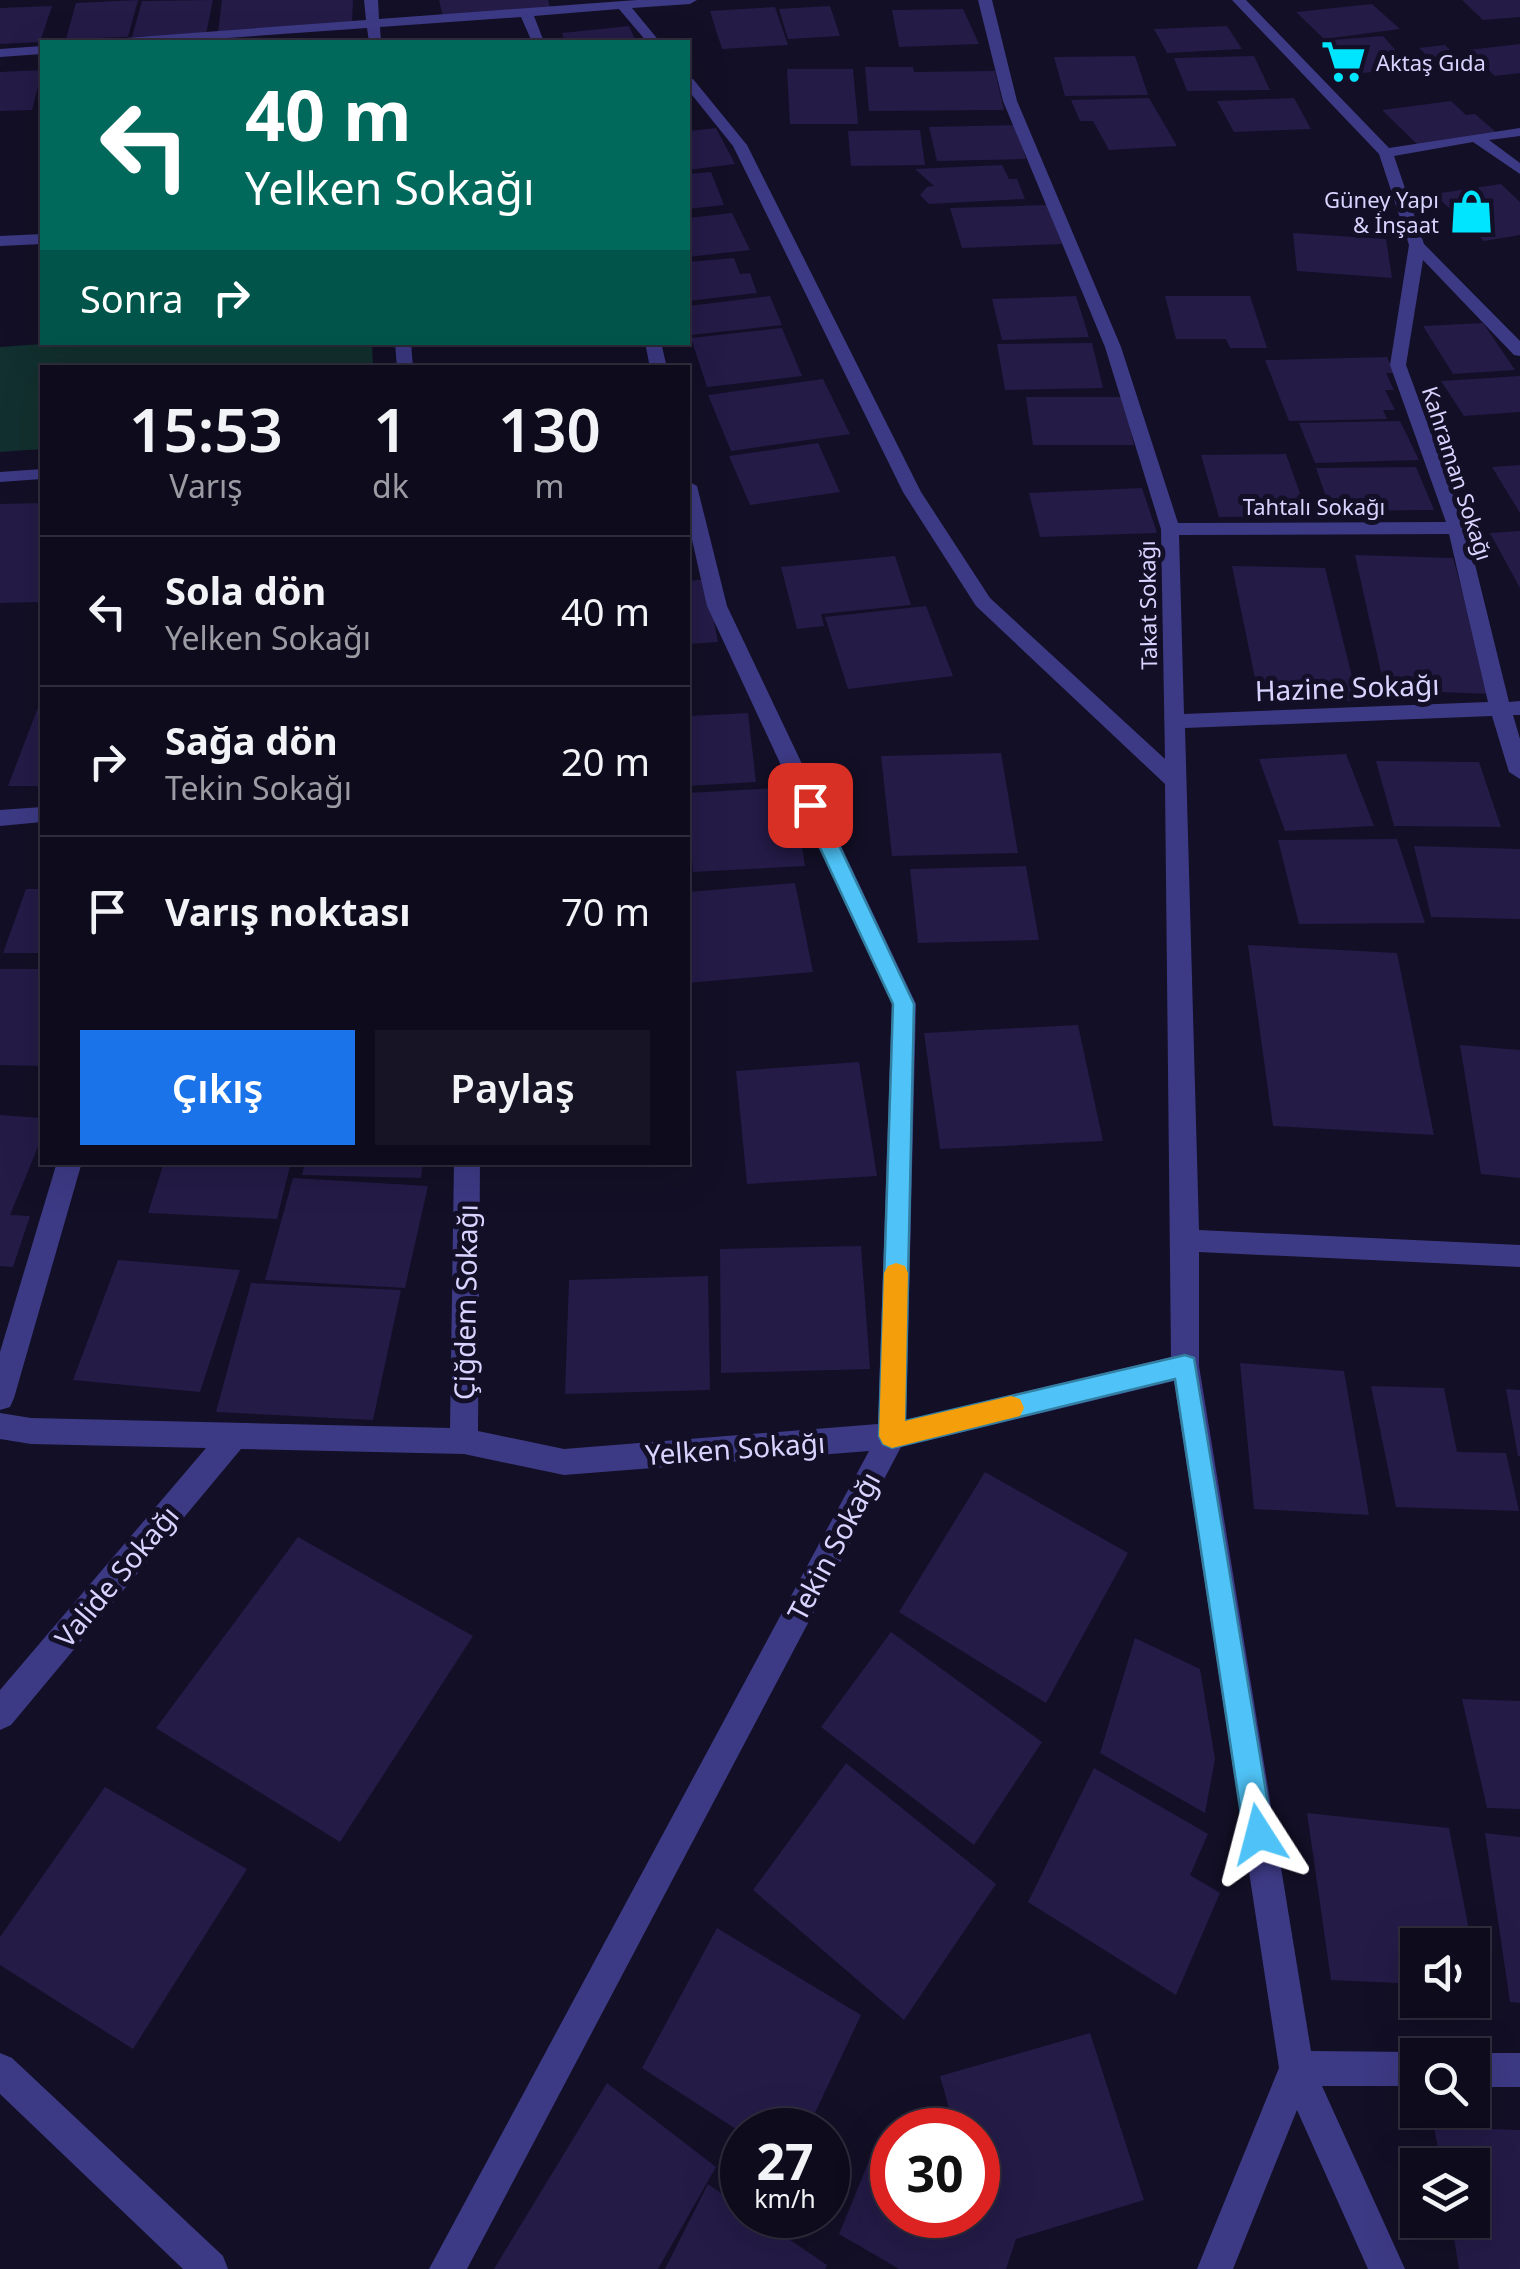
<!DOCTYPE html>
<html lang="tr">
<head>
<meta charset="utf-8">
<style>
  :root { --surface:#0e0b1c; --page:#171425; --text:#f1f3f6; --muted:#9b9ba3; --line:#2e2b3b; --accent:#1a73e8 }
  body { margin:0; font-family:"Noto Sans",sans-serif; background:var(--page); color:var(--text); height:100vh; display:flex; flex-direction:column; font-size:38px; white-space:nowrap }
  * { box-sizing:border-box; margin:0 }
  p { font-size:32px; color:var(--muted) }
  .icon { flex:none; width:55px; height:55px; fill:none; stroke:currentColor; stroke-width:2; stroke-linecap:round; stroke-linejoin:round }
  .map { position:relative; flex:1; overflow:hidden }
  .sheet { position:absolute; left:40px; top:365px; width:650px; height:800px; display:flex; flex-direction:column; background:var(--surface); border-radius:0px; box-shadow:0 10px 40px #0002,0 0 0 2px var(--line) }
  .sheet>* { flex:none }
  .banner { position:absolute; left:40px; top:40px; width:650px; height:305px; border-radius:0px; box-shadow:0 10px 40px #0002,0 0 0 2px var(--line); background:#00695c; color:#fff; overflow:hidden }
  .fabs { position:absolute; left:1400px; top:1928px; display:grid; gap:20px }
  .fabs a { display:grid; place-items:center; width:90px; height:90px; border-radius:0px; background:var(--surface); box-shadow:0 10px 40px #0002,0 0 0 2px var(--line); font-size:50px }
  .speed { position:absolute; left:720px; top:2108px; display:flex; gap:20px; font-size:50px; font-weight:700; text-align:center }
  .speed>* { display:grid; place-content:center; width:130px; height:130px; border-radius:50%; background:var(--surface); box-shadow:0 10px 40px #0002,0 0 0 2px var(--line); line-height:1 }
  .speed small { font-size:25px; font-weight:400 }
  .speed .limit { border:15px solid #d22; background:#fff; color:#111 }
  .pin { position:absolute; display:grid; place-items:center; width:85px; height:85px; color:#fff; margin:-42px; border-radius:20px; box-shadow:0 5px 15px #0006 }
  .me { position:absolute; width:110px; margin:-55px; rotate:351deg; stroke-linejoin:round; filter:drop-shadow(0 0 8px #0008) }
  .turn { display:flex; align-items:center; gap:35px; height:210px; padding:0 40px; font-size:45px }
  .turn .icon { width:130px; height:130px; stroke-width:2.5 }
  .turn b { display:block; font-size:70px; line-height:85px }
  .then { display:flex; align-items:center; height:95px; padding:0 40px; background:#0003; gap:20px; font-size:38px }
  .eta { display:flex; justify-content:space-evenly; align-items:center; height:170px; text-align:center }
  .eta b { font-size:60px; font-weight:600; line-height:70px }
  .primary-button { display:flex; gap:20px; margin-top:auto; padding:20px 40px }
  .primary-button a { flex:1; height:115px; border-radius:0px; background:var(--accent); color:#fff; font-size:40px; font-weight:600; line-height:115px; text-align:center }
  .primary-button a+a { background:var(--page); color:var(--text) }
  ul { padding:0; list-style:none }
  li { display:flex; align-items:center; gap:30px; height:150px; padding:0 40px; border-top:2px solid var(--line) }
  li div { flex:1 }
  li b { display:block; font-size:38px }
  li em { font-style:normal }
  .map>svg:first-child { display:block }
  .green { fill:#12302f }
  .building { fill:#241b47 }
  .lines { fill:none; stroke-linecap:round; stroke-linejoin:round }
  .minor { fill:#3d3a85; fill-rule:evenodd }
  .route { fill:#4fc3f7; stroke:#337fa1; stroke-width:2.5 }
  .slow { fill:#f59e0b }
  .labels { text-anchor:middle; dominant-baseline:central; stroke-width:10; stroke-linejoin:round; paint-order:stroke }
  .far-poi-label { font-size:22px; fill:#d9d4ff; stroke:#130f26; text-anchor:start }
  .far-street-label { font-size:22px; fill:#d9d4ff; stroke:#130f26 }
  .street-label { font-size:28px; fill:#d9d4ff; stroke:#130f26 }
</style>
</head>
<body>
<div class="map">
<svg width="1520" height="2269" viewBox="0 0 1520 2269">
  <rect width="100%" height="100%" fill="#130f26"/>
  <polygon class="green" points="56,343 372,343 373,367 42,368 42,449 0,452 0,347"/>
  <g class="building">
    <polygon points="138,0 128,37 66,39 76,3"/>
    <polygon points="213,0 206,34 132,37 142,1"/>
    <polygon points="222,0 353,0 352,24 218,32"/>
    <polygon points="439,0 548,0 550,8 443,17"/>
    <polygon points="1462,0 1520,0 1520,17 1483,20"/>
    <polygon points="1372,4 1400,29 1324,39 1296,12"/>
    <polygon points="52,6 40,42 0,44 0,8"/>
    <polygon points="830,6 840,36 788,39 779,9"/>
    <polygon points="775,7 788,45 722,49 710,11"/>
    <polygon points="963,9 979,44 899,47 892,10"/>
    <polygon points="629,26 636,42 565,42 562,33"/>
    <polygon points="1227,26 1242,49 1167,53 1154,29"/>
    <polygon points="1383,36 1412,69 1348,74 1321,41"/>
    <polygon points="1520,44 1520,73 1495,76 1468,50"/>
    <polygon points="1445,45 1463,63 1438,66 1419,48"/>
    <polygon points="1135,56 1148,95 1065,96 1054,57"/>
    <polygon points="1254,56 1270,90 1187,91 1174,58"/>
    <polygon points="865,67 913,67 914,72 995,71 1004,110 869,111"/>
    <polygon points="787,69 853,69 858,124 790,124"/>
    <polygon points="42,70 32,110 0,111 0,72"/>
    <polygon points="1149,98 1177,146 1109,150 1093,121 1080,121 1071,100"/>
    <polygon points="1294,98 1311,129 1234,132 1217,101"/>
    <polygon points="1451,101 1466,115 1475,114 1498,134 1418,145 1382,110"/>
    <polygon points="1016,125 1026,159 937,161 929,127"/>
    <polygon points="716,128 735,164 688,170 688,131"/>
    <polygon points="920,130 925,165 851,166 848,131"/>
    <polygon points="1002,165 1009,179 1017,179 1025,199 929,204 920,195 927,187 934,186 915,169"/>
    <polygon points="711,172 724,205 688,209 688,174"/>
    <polygon points="1501,184 1520,202 1520,235 1484,241 1434,194"/>
    <polygon points="1047,205 1062,244 962,248 950,208"/>
    <polygon points="732,213 750,250 688,257 688,218"/>
    <polygon points="1293,233 1386,239 1392,278 1297,271"/>
    <polygon points="734,258 740,274 750,273 757,293 688,301 688,262"/>
    <polygon points="770,296 782,325 691,335 688,306"/>
    <polygon points="1076,296 1089,337 1002,340 992,299"/>
    <polygon points="1165,296 1250,296 1267,348 1230,348 1226,339 1176,339"/>
    <polygon points="1483,323 1515,370 1453,374 1423,326"/>
    <polygon points="782,328 802,376 707,387 691,338"/>
    <polygon points="1092,343 1103,388 1005,390 997,344"/>
    <polygon points="1387,357 1394,373 1386,373 1394,390 1385,390 1395,410 1383,410 1387,419 1289,421 1265,360"/>
    <polygon points="1520,376 1520,412 1464,416 1441,381"/>
    <polygon points="823,379 850,434 731,451 708,395"/>
    <polygon points="1026,397 1124,397 1134,445 1033,445"/>
    <polygon points="1400,421 1419,460 1315,463 1299,423"/>
    <polygon points="818,443 840,492 750,505 729,456"/>
    <polygon points="1286,454 1308,516 1219,517 1201,455"/>
    <polygon points="1520,465 1520,513 1492,467"/>
    <polygon points="1416,467 1434,510 1331,511 1316,468"/>
    <polygon points="1142,488 1157,533 1040,537 1029,493"/>
    <polygon points="42,503 42,602 0,603 0,504"/>
    <polygon points="1520,531 1520,588 1490,533"/>
    <polygon points="1355,555 1453,558 1491,694 1385,690"/>
    <polygon points="895,556 911,605 821,614 824,626 797,629 781,567"/>
    <polygon points="1232,566 1325,568 1358,701 1259,698"/>
    <polygon points="706,579 718,642 688,644 688,581"/>
    <polygon points="926,606 953,676 848,689 825,617"/>
    <polygon points="42,697 42,786 8,786"/>
    <polygon points="748,713 756,782 688,786 688,716"/>
    <polygon points="1001,753 1018,853 892,856 881,756"/>
    <polygon points="1346,754 1374,826 1285,831 1259,759"/>
    <polygon points="1376,761 1479,762 1501,827 1394,826"/>
    <polygon points="793,787 805,866 693,872 688,793"/>
    <polygon points="1397,839 1425,923 1299,924 1278,840"/>
    <polygon points="1414,846 1520,849 1520,919 1431,917"/>
    <polygon points="1026,866 1039,940 918,943 910,869"/>
    <polygon points="795,883 813,972 688,983 688,892"/>
    <polygon points="26,889 42,889 42,953 3,953"/>
    <polygon points="1248,945 1397,953 1434,1135 1273,1126"/>
    <polygon points="0,969 42,969 42,1066 0,1065"/>
    <polygon points="1078,1025 1103,1141 940,1149 924,1033"/>
    <polygon points="1460,1045 1520,1050 1520,1178 1481,1174"/>
    <polygon points="859,1062 877,1176 747,1184 736,1071"/>
    <polygon points="0,1115 42,1118 42,1137 10,1215 30,1216 13,1267 0,1266"/>
    <polygon points="164,1162 291,1162 277,1219 148,1213"/>
    <polygon points="305,1162 423,1162 421,1178 302,1175"/>
    <polygon points="293,1178 428,1186 405,1288 265,1280"/>
    <polygon points="861,1246 870,1369 721,1373 720,1249"/>
    <polygon points="118,1260 240,1270 200,1392 73,1380"/>
    <polygon points="708,1276 710,1390 565,1394 569,1280"/>
    <polygon points="251,1283 401,1290 373,1420 216,1412"/>
    <polygon points="1240,1363 1344,1371 1369,1515 1254,1509"/>
    <polygon points="1371,1386 1444,1388 1457,1452 1506,1453 1519,1511 1396,1507"/>
    <polygon points="1506,1389 1520,1390 1520,1456 1518,1456"/>
    <polygon points="985,1472 1128,1553 1046,1703 899,1612"/>
    <polygon points="298,1537 473,1636 340,1842 156,1728"/>
    <polygon points="891,1632 1042,1742 974,1845 821,1727"/>
    <polygon points="1135,1638 1200,1669 1215,1759 1205,1813 1100,1753"/>
    <polygon points="1462,1699 1520,1701 1520,1809 1487,1808"/>
    <polygon points="846,1763 996,1884 904,2020 753,1890"/>
    <polygon points="1094,1768 1208,1834 1190,1875 1220,1893 1176,1995 1028,1902"/>
    <polygon points="105,1787 247,1869 133,2049 0,1965 0,1937"/>
    <polygon points="1307,1813 1449,1828 1472,1945 1418,1945 1418,1984 1331,1980"/>
    <polygon points="1485,1833 1520,1837 1520,2003 1510,2002"/>
    <polygon points="717,1928 861,2015 807,2130 742,2130 742,2133 642,2068"/>
    <polygon points="1090,2033 1144,2200 1016,2239 1006,2269 899,2269 839,2234 878,2139 892,2147 892,2215 978,2215 978,2130 955,2130 940,2076"/>
    <polygon points="607,2083 716,2167 658,2269 494,2269"/>
    <polygon points="1434,2127 1520,2130 1520,2269 1459,2269 1451,2220 1472,2220 1472,2165 1441,2165"/>
    <polygon points="708,2184 742,2208 742,2215 753,2215 827,2265 825,2269 665,2269"/>
  </g>
  <g class="lines">
    <g class="minor">
      <polygon points="364,0 378,0 379,19 637,0 697,0 690,4 632,8 660,42 647,42 619,9 534,16 544,42 532,42 521,17 380,27 381,42 369,42 367,28 172,42 118,42 125,38 366,20"/>
      <path d="M978 0H992L1017 101 1121 347 1178 523 1446 522 1390 365 1409 245 1379 154 1232 0H1246L1389 148 1520 128V136L1489 140 1520 163V174L1473 142 1394 156 1424 244 1520 341V356L1514 355 1423 260 1406 365 1466 528 1509 702 1520 701V715H1513L1520 739V779L1509 772 1492 716 1185 728 1199 1230 1520 1245V1267L1199 1252V1366L1311 2051 1418 2052 1426 2055H1418V2086H1322L1405 2269H1368L1297 2110 1233 2269H1197L1279 2068 1174 1381 901 1447 467 2269H429L869 1451 564 1475 464 1454 241 1449 11 1725 0 1730V1690L206 1448 31 1444 0 1439V1413L31 1418 450 1428 454 1162H480L478 1431 564 1449 878 1424 892 1004 707 606 688 522V481L697 486 727 606 916 1004 906 1420 1171 1357 1165 784 976 606 903 492 733 146 688 90V78L693 79 747 145 921 492 990 598 1165 759 1161 529 1105 347 1003 101ZM1449 534 1488 702 1184 714 1179 535Z"/>
      <polygon points="42,46 42,54 0,57 0,49"/>
      <polygon points="42,234 42,244 0,246 0,236"/>
      <polygon points="395,342 411,342 413,368 397,368"/>
      <polygon points="645,342 661,342 667,368 650,368"/>
      <polygon points="42,469 42,479 0,482 0,472"/>
      <polygon points="42,807 42,822 0,826 0,810"/>
      <polygon points="57,1162 82,1162 14,1398 10,1407 0,1410 0,1352"/>
      <polygon points="0,2053 12,2058 223,2256 228,2269 183,2269 0,2094"/>
      <polygon points="1472,2053 1520,2053 1520,2087 1472,2087 1472,2055 1466,2055"/>
    </g>
  </g>
  <polygon class="route" points="810,798 820,805 914,1004 905,1421 1185,1355 1194,1358 1273,1834 1269,1844 1259,1849 1248,1844 1244,1834 1175,1379 892,1448 883,1444 879,1436 893,1004 800,805"/>
  <polygon class="slow" points="896,1263 905,1266 908,1273 905,1421 1011,1396 1020,1399 1024,1408 1020,1416 892,1448 883,1444 879,1436 884,1273 888,1266"/>
  <defs>
    <symbol id="supermarket-bare" viewBox="-9 -9 18 18"><path d="M-6-5.5h2.5l.6 2H6L4.5 2H-2.5L-4.4-4H-6ZM-1.5 3.2a1.3 1.3 0 1 0 .1 0ZM3 3.2a1.3 1.3 0 1 0 .1 0Z" fill="#00e5ff" stroke="#130f26" stroke-width="2.5" paint-order="stroke"/></symbol>
    <symbol id="shop-bare" viewBox="-9 -9 18 18"><path d="M-5-2.5h2.3a2.7 3.5 0 0 1 5.4 0H5L5.5 6h-11ZM-1.5-2.5h3a1.5 2.3 0 0 0-3 0Z" fill="#00e5ff" stroke="#130f26" stroke-width="2.5" paint-order="stroke"/></symbol>
  </defs>
  <g fill-rule="evenodd">
    <use href="#supermarket-bare" x="1312" y="30" width="63" height="63"/>
    <use href="#shop-bare" x="1440" y="180" width="63" height="63"/>
  </g>
  <g class="labels">
    <g class="far-poi-label">
      <text x="1376" y="62">Aktaş Gıda</text>
      <text x="1439" y="199" text-anchor="end">Güney Yapı<tspan x="1439" dy="25">&amp; İnşaat</tspan></text>
    </g>
    <g class="far-street-label">
      <text transform="translate(1458 473) rotate(72)">Kahraman Sokağı</text>
      <text x="1314" y="506">Tahtalı Sokağı</text>
      <text transform="translate(1147 605) rotate(-91)">Takat Sokağı</text>
    </g>
    <g class="street-label">
      <text transform="translate(1347 687) rotate(-2)">Hazine Sokağı</text>
      <text transform="translate(465 1302) rotate(-89)">Çiğdem Sokağı</text>
      <text transform="translate(735 1448) rotate(-4)">Yelken Sokağı</text>
      <text transform="translate(833 1546) rotate(-62)">Tekin Sokağı</text>
      <text transform="translate(116 1576) rotate(-50)">Valide Sokağı</text>
    </g>
  </g>
</svg>
<div class="fabs">
<a><svg class="icon" aria-label="sound" viewBox="0 0 24 24"><path d="M4 9h4l5-4v14l-5-4H4zM17 9q2 3 0 6"/></svg></a>
<a><svg class="icon" aria-label="search" viewBox="0 0 24 24"><circle cx="10" cy="10" r="6"/><path d="M15 15l6 6"/></svg></a>
<a><svg class="icon" aria-label="layers" viewBox="0 0 24 24"><path d="M12 4l9 5-9 5-9-5zM3 14l9 5 9-5"/></svg></a>
</div>
<div class="speed"><div>27<small>km/h</small></div><div class="limit">30</div></div>
<div class="pin" style="left:810px;top:805px;background:#d93025"><svg class="icon" aria-label="arrive" viewBox="0 0 24 24"><path d="M6 21V4h12l-3 4 3 4H6"/></svg></div>
<svg class="me" style="left:1259px;top:1834px" viewBox="-20 -20 40 40"><path d="M0-17L14 15 0 8-14 15z" fill="#4fc3f7" stroke="#fff" stroke-width="4"/></svg>
<div class="banner">
<div class="turn"><svg class="icon" aria-label="left" viewBox="0 0 24 24"><path d="M17 20v-9H6M10 6l-5 5 5 5"/></svg><div><b>40 m</b>Yelken Sokağı</div></div>
<div class="then">Sonra<svg class="icon" aria-label="right" viewBox="0 0 24 24"><path d="M7 20v-9h11M14 6l5 5-5 5"/></svg></div>
</div>
<section class="sheet">
<div class="eta">
<div><b>15:53</b><p>Varış</p></div>
<div><b>1</b><p>dk</p></div>
<div><b>130</b><p>m</p></div>
</div>
<ul>
<li><svg class="icon" aria-label="left" viewBox="0 0 24 24"><path d="M17 20v-9H6M10 6l-5 5 5 5"/></svg><div><b>Sola dön</b><p>Yelken Sokağı</p></div><em>40 m</em></li>
<li><svg class="icon" aria-label="right" viewBox="0 0 24 24"><path d="M7 20v-9h11M14 6l5 5-5 5"/></svg><div><b>Sağa dön</b><p>Tekin Sokağı</p></div><em>20 m</em></li>
<li><svg class="icon" aria-label="arrive" viewBox="0 0 24 24"><path d="M6 21V4h12l-3 4 3 4H6"/></svg><div><b>Varış noktası</b></div><em>70 m</em></li>
</ul>
<div class="primary-button"><a>Çıkış</a><a>Paylaş</a></div>
</section>
</div>
</body>
</html>
